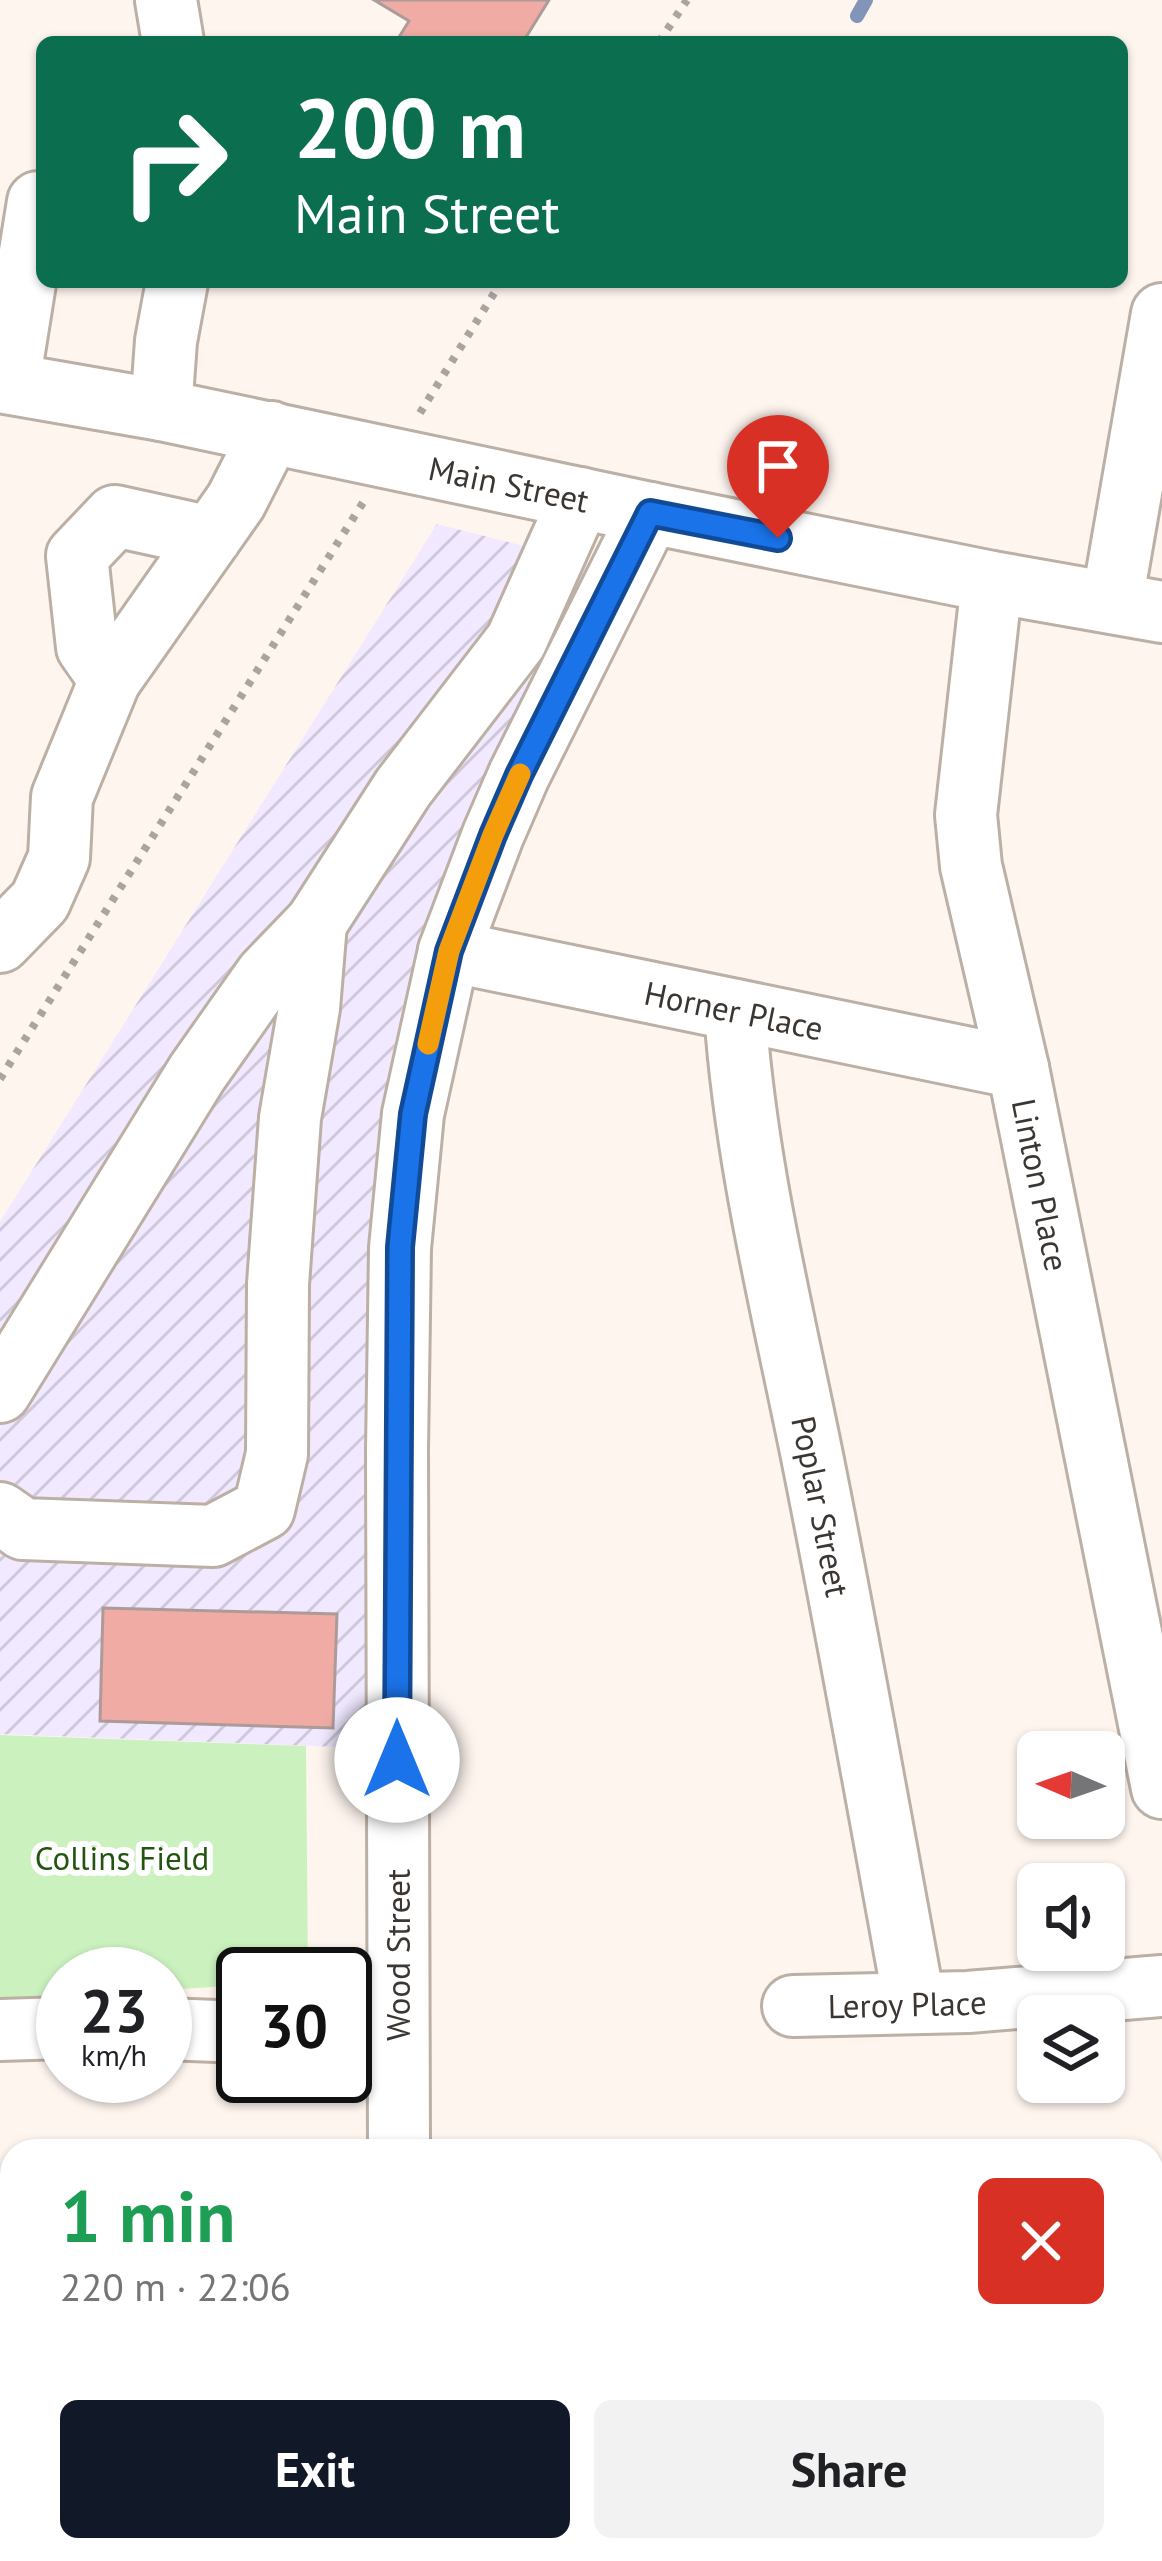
<!DOCTYPE html>
<html lang="en">
<head>
<meta charset="utf-8">
<style>
  :root { --surface:#fff; --page:#f2f2f2; --text:#202124; --muted:#757577; --accent:#111827 }
  body { margin:0; font-family:"PT Sans",sans-serif; background:var(--page); color:var(--text); height:100vh; display:flex; flex-direction:column; font-size:45px; white-space:nowrap }
  * { box-sizing:border-box; margin:0 }
  p { font-size:39px; color:var(--muted) }
  .icon { flex:none; width:66px; height:66px; fill:none; stroke:currentColor; stroke-width:2; stroke-linecap:round; stroke-linejoin:round }
  .map { position:relative; flex:1; overflow:hidden }
  .side { position:absolute; left:0px; top:2139px; width:1164px; height:423px; display:flex; flex-direction:column; background:var(--surface); border-radius:36px 36px 0 0; box-shadow:0 3px 9px #0004 }
  .side>* { flex:none }
  .top-card { position:absolute; left:36px; top:36px; width:1092px; height:252px; border-radius:18px; box-shadow:0 3px 9px #0004; background:#0b6e4f; color:#fff; overflow:hidden }
  .needle { width:78px; rotate:272deg }
  .fabs { position:absolute; left:1017px; top:1731px; display:grid; gap:24px }
  .fabs a { display:grid; place-items:center; width:108px; height:108px; border-radius:18px; background:var(--surface); box-shadow:0 3px 9px #0004; font-size:60px }
  .speed { position:absolute; left:36px; top:1947px; display:flex; gap:24px; font-size:60px; font-weight:700; text-align:center }
  .speed>* { display:grid; place-content:center; width:156px; height:156px; border-radius:50%; background:var(--surface); box-shadow:0 3px 9px #0004; line-height:1 }
  .speed small { font-size:30px; font-weight:400 }
  .speed .limit { border:6px solid #111; border-radius:18px; background:#fff; color:#111 }
  .pin { position:absolute; display:grid; place-items:center; width:102px; height:102px; color:#fff; margin:-123px -51px; border-radius:50% 50% 50% 0; rotate:-45deg; box-shadow:0 0 12px #0007 }
  .pin .icon { rotate:45deg }
  .me { position:absolute; width:132px; margin:-66px; rotate:0deg; stroke-linejoin:round; filter:drop-shadow(0 0 9px #0008) }
  .turn { display:flex; align-items:center; gap:42px; height:252px; padding:0 60px; font-size:54px }
  .turn .icon { width:156px; height:156px; stroke-width:2.5 }
  .turn b { display:block; font-size:84px; line-height:102px }
  .round { display:grid; place-items:center; flex:none; width:126px; height:126px; border-radius:18px; background:var(--page) }
  .summary { display:flex; align-items:center; justify-content:space-between; height:204px; padding:0 60px }
  h1 { font-size:72px; font-weight:800; line-height:90px; color:#1e9e55 }
  .primary-button { display:flex; gap:24px; margin-top:auto; padding:24px 60px }
  .primary-button a { flex:1; height:138px; border-radius:18px; background:var(--accent); color:#fff; font-size:48px; font-weight:800; line-height:138px; text-align:center }
  .primary-button a+a { background:var(--page); color:var(--text) }
  .map>svg:first-child { display:block }
  .industrial { fill:url(#industrial-furrows) }
  .forest { fill:url(#forest-firs) }
  .wetland { fill:url(#wetland-marsh) }
  .park { fill:#cbf1bf }
  .lines { fill:none; stroke-linecap:round; stroke-linejoin:round }
  .stream { stroke:#8294b8; stroke-width:14 }
  .river { stroke:#a0bcf1; stroke-width:78 }
  .building { fill:#efaba4; stroke:#ad9b99; stroke-width:3 }
  .minor-casing { stroke:#bcafa4; stroke-width:66 }
  .path { stroke:#aba49e; stroke-width:8; stroke-dasharray:6 9; stroke-linecap:butt }
  .minor { stroke:#fff; stroke-width:60 }
  .route-casing { stroke:#114b97; stroke-width:30 }
  .route { stroke:#1a73e8; stroke-width:21 }
  .slow { stroke:#f59e0b; stroke-width:21 }
  .labels { text-anchor:middle; dominant-baseline:central; stroke-width:12; stroke-linejoin:round; paint-order:stroke }
  .street-label { font-size:33px; fill:#3c3632; stroke:#fff }
  .park-label { font-size:33px; fill:#245510; stroke:#fff }
</style>
</head>
<body>
<div class="map">
<svg width="1162" height="2561" viewBox="0 0 1162 2561">
  <defs>
    <pattern id="industrial-furrows" width="10" height="10" patternUnits="userSpaceOnUse" patternTransform="scale(3)"><rect width="10" height="10" fill="#f0e9ff"/><path d="M-1 1l2-2M0 10L10 0M9 11l2-2" fill="none" stroke="#cfc8db"/></pattern>
    <pattern id="forest-firs" width="22" height="20" patternUnits="userSpaceOnUse" patternTransform="scale(3)"><rect width="22" height="20" fill="#cbf1bf"/><path d="M5 1l3.5 6h-7zM16 11l3.5 6h-7z" fill="#afcfa5"/></pattern>
    <pattern id="wetland-marsh" width="20" height="14" patternUnits="userSpaceOnUse" patternTransform="scale(3)"><rect width="20" height="14" fill="#cbf1bf"/><path d="M1 5h8M5 5V1M11 12h8M15 12V8" fill="none" stroke="#afcfa5"/></pattern>
  </defs>
  <rect width="100%" height="100%" fill="#fef5ef"/>
  <polygon class="industrial" points="437,524 591,563 469,819 432,912 401,1013 381,1111 370,1217 365,1748 0,1734 0,1222"/>
  <g class="forest">
    <polygon points="1152,2218 1162,2218 1162,2434 1152,2441"/>
    <polygon points="885,2550 982,2550 959,2561 889,2561"/>
  </g>
  <polygon class="wetland" points="1162,2470 1162,2561 959,2561 982,2550 1152,2550 1152,2474"/>
  <polygon class="park" points="0,1735 306,1746 308,1974 243,1974 243,1985 165,1990 165,1974 63,1974 63,1997 0,2001"/>
  <g class="lines">
    <polyline class="stream" points="857,16 866,0"/>
    <polyline class="river" points="1008,2550 1008,2561"/>
  </g>
  <g class="building">
    <polygon points="374,0 549,0 523,42 396,42 409,21"/>
    <polygon points="103,1608 337,1614 333,1728 100,1721"/>
  </g>
  <g class="lines">
    <defs>
      <g id="minor">
        <polyline points="166,0 173,42"/>
        <path id="s1" d="M0 382 161 410 650 513 992 582 1162 612"/>
        <polyline points="9,383 38,202 42,202"/>
        <polyline points="161,410 166,341 177,282"/>
        <polyline points="211,537 115,516 77,556 87,647 110,680 236,501 271,432"/>
        <path id="s2" d="M992 582 966 815 971 866 1018 1068 1162 1788"/>
        <polyline points="1112,602 1162,314"/>
        <polyline points="0,942 40,901 59,858 62,797 110,680"/>
        <path id="s3" d="M449 951 1018 1068"/>
        <path id="s4" d="M735 1010C745 1162 783 1312 813 1461 849 1641 881 1821 914 2001"/>
        <polyline points="0,1392 197,1073 266,975 316,923 403,788 516,641 580,498"/>
        <polyline points="0,1513 23,1529 213,1536 264,1509 277,1454 278,1284 290,1118 309,1008 316,923"/>
        <path id="s5" d="M793 2006 968 2002 1162 1986"/>
        <polyline points="165,2029 243,2032"/>
        <polyline points="0,2030 63,2028"/>
        <polyline points="399,2151 397,1450 400,1248 413,1114 449,951 493,835 519,775 650,513"/>
      </g>
    </defs>
    <use href="#minor" class="minor-casing"/>
    <g class="path">
      <polyline points="659,42 687,0"/>
      <polyline points="420,413 501,282"/>
      <polyline points="0,1079 364,501"/>
    </g>
    <use href="#minor" class="minor"/>
  </g>
  <g class="lines">
    <defs>
      <polyline id="route" points="397,1760 400,1247 413,1114 449,951 493,835 519,775 650,513 778,538"/>
    </defs>
    <use href="#route" class="route-casing"/>
    <use href="#route" class="route"/>
    <polyline class="slow" points="428,1044 449,951 493,835 520,774"/>
  </g>
  <g class="labels">
    <g class="street-label">
      <text stroke="none"><textPath href="#s1" startOffset="519">Main Street</textPath></text>
      <text stroke="none"><textPath href="#s3" startOffset="291">Horner Place</textPath></text>
      <text stroke="none"><textPath href="#s2" startOffset="612">Linton Place</textPath></text>
      <text stroke="none"><textPath href="#s4" startOffset="504">Poplar Street</textPath></text>
      <text transform="translate(397 1955) rotate(-90)">Wood Street</text>
      <text stroke="none"><textPath href="#s5" startOffset="114">Leroy Place</textPath></text>
    </g>
    <g class="park-label">
      <text x="122" y="1857">Collins Field</text>
    </g>
  </g>
</svg>
<div class="fabs">
<a><svg class="needle" viewBox="-14 -14 28 28"><path d="M0-13l5 13h-10z" fill="#e53935"/><path d="M0 13l5-13h-10z" fill="#757577"/></svg></a>
<a><svg class="icon" aria-label="sound" viewBox="0 0 24 24"><path d="M4 9h4l5-4v14l-5-4H4zM17 9q2 3 0 6"/></svg></a>
<a><svg class="icon" aria-label="layers" viewBox="0 0 24 24"><path d="M12 4l9 5-9 5-9-5zM3 14l9 5 9-5"/></svg></a>
</div>
<div class="speed"><div>23<small>km/h</small></div><div class="limit">30</div></div>
<div class="pin" style="left:778px;top:538px;background:#d93025"><svg class="icon" aria-label="arrive" viewBox="0 0 24 24"><path d="M6 21V4h12l-3 4 3 4H6"/></svg></div>
<svg class="me" style="left:397px;top:1760px" viewBox="-20 -20 40 40"><circle r="19" fill="#fff"/><path d="M0-13L10 11 0 6-10 11z" fill="#1a73e8"/></svg>
<div class="top-card">
<div class="turn"><svg class="icon" aria-label="right" viewBox="0 0 24 24"><path d="M7 20v-9h11M14 6l5 5-5 5"/></svg><div><b>200 m</b>Main Street</div></div>
</div>
<section class="side">
<div class="summary"><div><h1>1 min</h1><p>220 m · 22:06</p></div><a class="round" style="background:#d93025;color:#fff"><svg class="icon" aria-label="close" viewBox="0 0 24 24"><path d="M6 6l12 12M18 6L6 18"/></svg></a></div>
<div class="primary-button"><a>Exit</a><a>Share</a></div>
</section>
</div>
</body>
</html>
